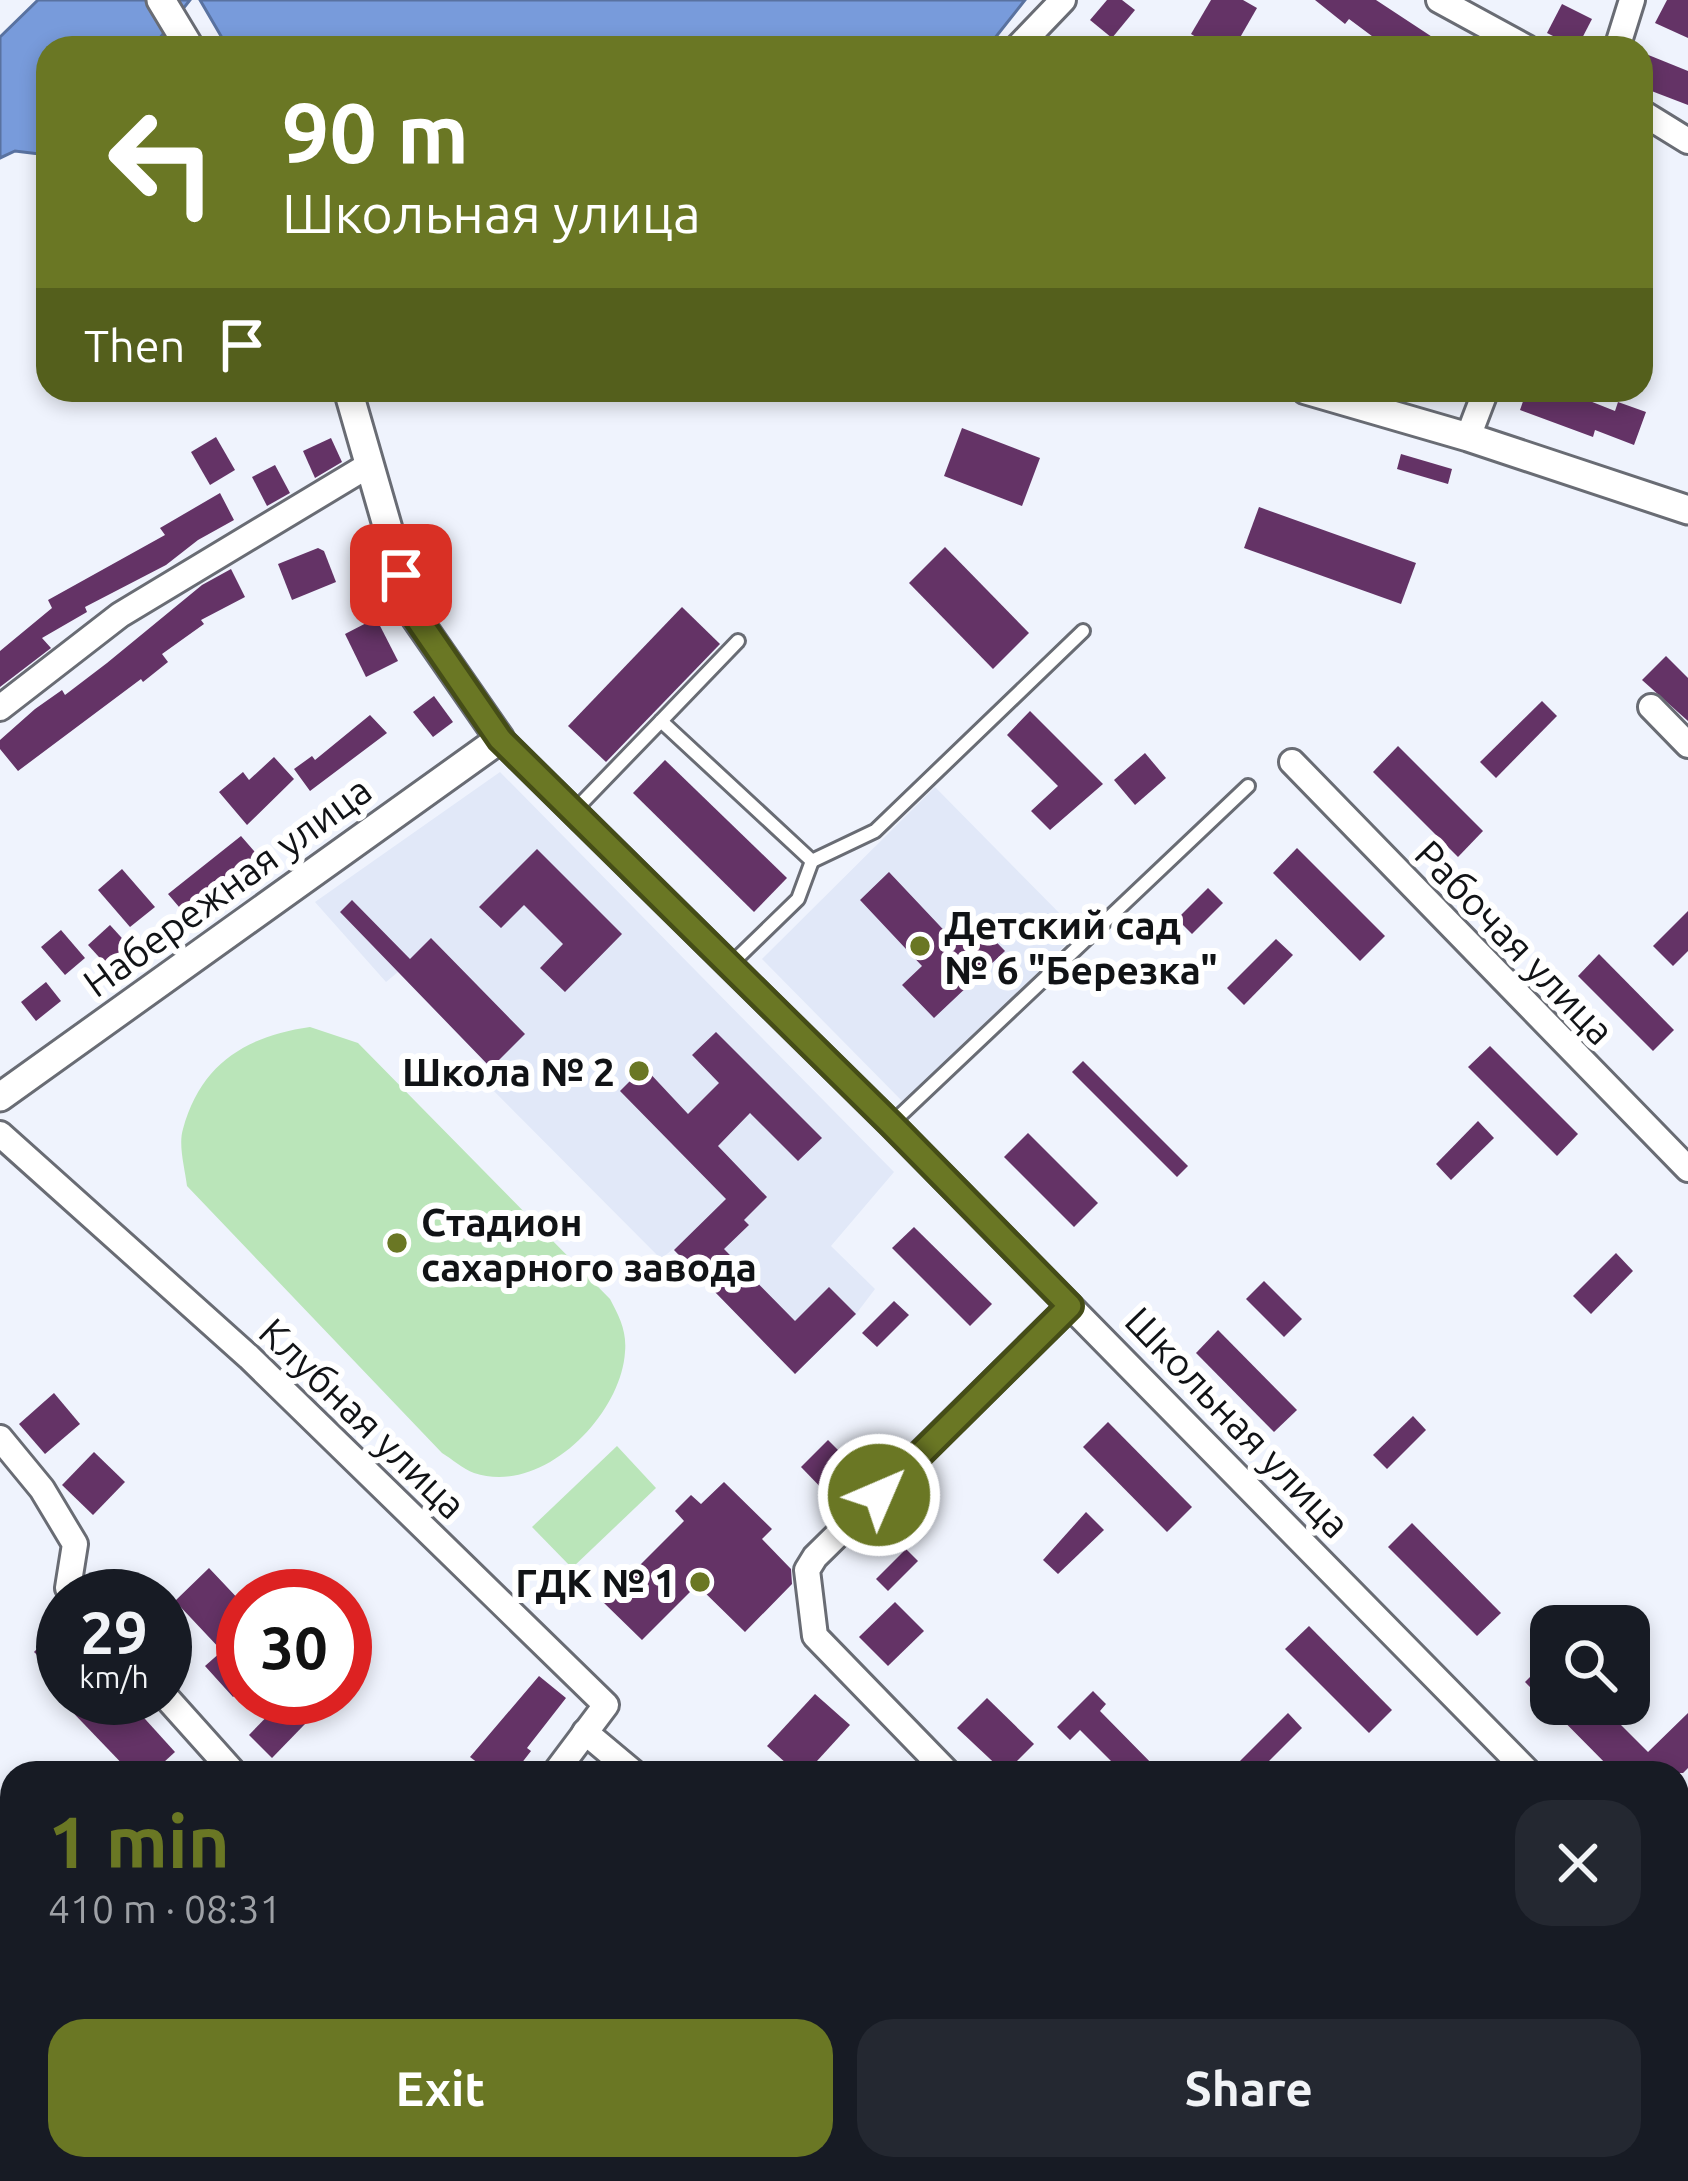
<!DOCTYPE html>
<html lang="en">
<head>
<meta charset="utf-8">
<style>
  :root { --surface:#171b24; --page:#242831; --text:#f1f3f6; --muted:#9ea1a6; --accent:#6a7724 }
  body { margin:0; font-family:Ubuntu,sans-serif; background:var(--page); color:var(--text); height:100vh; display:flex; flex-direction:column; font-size:45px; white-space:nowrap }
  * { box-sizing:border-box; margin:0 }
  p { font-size:39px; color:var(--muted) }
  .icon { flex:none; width:66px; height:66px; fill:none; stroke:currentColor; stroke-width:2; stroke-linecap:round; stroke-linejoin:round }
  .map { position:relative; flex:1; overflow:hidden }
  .sheet { position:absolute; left:0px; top:1761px; width:1689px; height:420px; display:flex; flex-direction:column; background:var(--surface); border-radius:36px 36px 0 0; box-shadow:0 6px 18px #0003 }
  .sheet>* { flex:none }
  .banner { position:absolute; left:36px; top:36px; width:1617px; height:366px; border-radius:36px; box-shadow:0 6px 18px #0003; background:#6a7724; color:#fff; overflow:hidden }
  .controls { position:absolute; left:1530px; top:1605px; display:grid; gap:24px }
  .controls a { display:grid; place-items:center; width:120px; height:120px; border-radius:24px; background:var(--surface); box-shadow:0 6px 18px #0003; font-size:60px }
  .speed { position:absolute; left:36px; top:1569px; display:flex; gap:24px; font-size:60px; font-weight:700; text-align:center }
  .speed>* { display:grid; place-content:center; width:156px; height:156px; border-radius:50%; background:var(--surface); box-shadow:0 6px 18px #0003; line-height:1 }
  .speed small { font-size:30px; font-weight:400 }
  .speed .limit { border:18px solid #d22; background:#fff; color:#111 }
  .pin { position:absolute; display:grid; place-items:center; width:102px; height:102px; color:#fff; margin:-51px; border-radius:24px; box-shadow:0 6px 18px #0006 }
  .me { position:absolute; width:132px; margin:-66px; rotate:45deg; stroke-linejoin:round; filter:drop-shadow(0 0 9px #0008) }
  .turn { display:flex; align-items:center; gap:42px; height:252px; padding:0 48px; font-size:54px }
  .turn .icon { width:156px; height:156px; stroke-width:2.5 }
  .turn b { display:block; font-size:84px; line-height:102px }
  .then { display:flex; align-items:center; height:114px; padding:0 48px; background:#0003; gap:24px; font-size:45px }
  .round { display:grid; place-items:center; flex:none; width:126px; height:126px; border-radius:36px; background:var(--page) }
  .head { display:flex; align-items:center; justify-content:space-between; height:204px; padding:0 48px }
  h1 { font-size:72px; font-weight:700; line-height:90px; color:var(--accent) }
  .cta { display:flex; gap:24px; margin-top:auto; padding:24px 48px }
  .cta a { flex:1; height:138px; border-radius:36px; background:var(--accent); color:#fff; font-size:48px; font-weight:700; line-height:138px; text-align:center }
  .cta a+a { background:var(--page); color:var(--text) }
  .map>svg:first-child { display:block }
  .industrial { fill:#fce4da }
  .built { fill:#e1e8f8 }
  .green { fill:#bae5b9 }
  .water { fill:#789bdb; stroke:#5972a0; stroke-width:3 }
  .building { fill:#643366 }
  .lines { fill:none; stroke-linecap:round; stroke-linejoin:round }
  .service-casing { stroke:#696c74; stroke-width:18 }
  .minor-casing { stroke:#696c74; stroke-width:30 }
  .tertiary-casing { stroke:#696c74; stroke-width:33 }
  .service { stroke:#fff; stroke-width:12 }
  .minor { stroke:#fff; stroke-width:24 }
  .tertiary { stroke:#fff; stroke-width:27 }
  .route-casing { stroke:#454d17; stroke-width:30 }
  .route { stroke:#6a7724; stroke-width:21 }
  .poi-dot { fill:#6a7724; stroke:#fff; stroke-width:4.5 }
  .labels { text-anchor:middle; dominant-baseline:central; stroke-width:12; stroke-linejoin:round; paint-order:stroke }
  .street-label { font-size:39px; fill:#111316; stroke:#fff }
  .poi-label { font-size:39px; font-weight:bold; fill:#111316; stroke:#fff; text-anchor:start }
</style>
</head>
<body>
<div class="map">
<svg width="1688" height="2181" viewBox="0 0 1688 2181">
  <rect width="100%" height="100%" fill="#eff3fd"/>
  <polygon class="industrial" points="1688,1934 1688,2100 1677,2087 1677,1944"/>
  <g class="built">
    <polygon points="500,772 894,1172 831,1246 875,1289 856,1314 795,1374 673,1249 661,1259 478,1075 490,1067 398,972 386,982 315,902"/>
    <polygon points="935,787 1078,932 905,1104 762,959"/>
  </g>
  <g class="green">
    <path d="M310 1027 358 1043 610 1299C619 1316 627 1331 625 1352 621 1416 542 1496 474 1473 463 1469 452 1459 442 1453L187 1186C185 1169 178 1145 183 1129 201 1063 247 1036 310 1027Z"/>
    <polygon points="617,1446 656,1488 572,1568 532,1527"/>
  </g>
  <g class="water">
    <polygon points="38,0 190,0 152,48 48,48 48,155 15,151 0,158 0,37"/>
    <polygon points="200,0 1025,0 987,48 228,48"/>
  </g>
  <g class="building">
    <polygon points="1107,0 1122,0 1135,10 1112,38 1090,20"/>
    <polygon points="1211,0 1243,0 1257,8 1234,48 1214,48 1191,34"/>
    <polygon points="1315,0 1376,0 1449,48 1388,48 1349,19 1345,24"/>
    <polygon points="1667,0 1688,0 1688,38 1655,23"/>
    <polygon points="1562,4 1592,19 1577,48 1547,33"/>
    <polygon points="1641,52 1688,71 1688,105 1641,87"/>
    <polygon points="1527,390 1562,390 1615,411 1618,402 1646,412 1634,445 1595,430 1593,437 1520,410"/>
    <polygon points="962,428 1040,458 1022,506 944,476"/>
    <polygon points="216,437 235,470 210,485 191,452"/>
    <polygon points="331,438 342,462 315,478 303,451"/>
    <polygon points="1401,454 1452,469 1448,484 1397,469"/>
    <polygon points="275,465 290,493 267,506 252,477"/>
    <polygon points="220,493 234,520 198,540 166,565 85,607 87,612 42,638 51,648 0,687 0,651 52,608 48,600 165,535 160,528"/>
    <polygon points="1259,507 1416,563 1401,604 1244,548"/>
    <polygon points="945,547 1029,633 993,669 909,583"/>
    <polygon points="318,548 324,551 336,582 292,600 278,564"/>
    <polygon points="231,569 245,597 201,620 204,624 162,654 168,662 143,682 141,679 18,771 0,749 0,740 35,709 62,690 65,695 107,663 202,585"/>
    <polygon points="682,607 720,644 606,762 568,726"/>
    <polygon points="376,618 398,661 366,677 345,634"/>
    <polygon points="1666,656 1688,678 1688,721 1642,680"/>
    <polygon points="434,696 453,722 433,737 413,712"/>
    <polygon points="1542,701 1557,716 1496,778 1480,762"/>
    <polygon points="1030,711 1103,784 1050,830 1031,811 1058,786 1007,735"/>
    <polygon points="370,715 387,733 310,791 294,769 312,756 315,760"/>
    <polygon points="1398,746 1483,831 1458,857 1373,772"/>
    <polygon points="1145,753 1166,778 1135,805 1114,780"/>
    <polygon points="274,757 294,779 247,825 219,792 243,772 249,780"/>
    <polygon points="665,760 787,878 754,912 633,793"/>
    <polygon points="241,836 262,860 243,877 238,872 185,914 168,894"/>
    <polygon points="1297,848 1385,936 1360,961 1273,873"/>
    <polygon points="537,849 622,934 565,992 540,968 563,944 524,905 501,928 479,907"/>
    <polygon points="122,869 155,907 130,927 98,890"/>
    <polygon points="889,872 955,942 977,922 1005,951 934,1018 902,985 922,966 860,900"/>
    <polygon points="1208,888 1223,903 1192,934 1177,919"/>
    <polygon points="352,900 410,959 431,938 525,1034 491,1068 340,912"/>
    <polygon points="1688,911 1688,951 1673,966 1653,946"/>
    <polygon points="110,925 131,948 109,968 88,945"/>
    <polygon points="61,930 85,958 65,975 41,947"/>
    <polygon points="1276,939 1293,955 1244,1005 1227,988"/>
    <polygon points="1599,954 1674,1030 1653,1051 1578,976"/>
    <polygon points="46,982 61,1001 36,1021 21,1002"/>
    <polygon points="716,1032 822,1138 798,1161 750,1113 718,1146 767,1197 744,1220 749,1225 724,1249 795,1321 829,1287 856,1314 795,1374 674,1250 726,1199 620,1091 644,1067 688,1114 719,1083 692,1055"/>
    <polygon points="1490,1046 1578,1134 1557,1156 1468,1067"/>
    <polygon points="1083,1061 1188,1166 1177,1177 1072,1072"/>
    <polygon points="1478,1121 1494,1138 1451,1180 1436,1164"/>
    <polygon points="1028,1133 1098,1203 1074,1227 1004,1157"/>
    <polygon points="914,1227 992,1304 970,1326 892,1248"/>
    <polygon points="1616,1253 1633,1271 1591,1314 1573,1296"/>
    <polygon points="1264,1281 1302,1319 1284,1337 1246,1299"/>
    <polygon points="894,1301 909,1315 877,1347 862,1333"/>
    <polygon points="1218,1330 1297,1410 1274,1432 1196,1353"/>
    <polygon points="54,1393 80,1424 45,1454 19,1424"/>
    <polygon points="1413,1416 1426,1430 1387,1469 1373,1455"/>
    <polygon points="1108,1422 1192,1507 1167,1532 1083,1447"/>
    <polygon points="828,1440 858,1470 831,1498 801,1467"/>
    <polygon points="94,1452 125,1482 93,1515 62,1485"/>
    <polygon points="724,1482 772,1529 762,1539 791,1569 792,1584 745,1632 697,1585 642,1640 603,1602 684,1521 675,1511 691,1495 701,1504"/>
    <polygon points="1086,1512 1104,1530 1058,1574 1043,1560"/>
    <polygon points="1412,1523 1501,1613 1477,1636 1388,1547"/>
    <polygon points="906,1549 918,1561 888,1591 876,1579"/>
    <polygon points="209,1568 243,1604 243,1688 233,1697 205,1666 222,1651 175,1601"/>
    <polygon points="895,1602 924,1631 888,1666 859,1637"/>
    <polygon points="63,1622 63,1680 34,1652"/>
    <polygon points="1309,1626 1392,1710 1369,1733 1285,1649"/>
    <polygon points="1551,1656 1551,1704 1600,1704 1648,1752 1688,1713 1688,1768 1683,1773 1615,1773 1525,1682"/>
    <polygon points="539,1676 566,1698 527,1748 531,1751 514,1773 491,1773 470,1757"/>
    <polygon points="1093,1691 1106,1704 1100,1711 1161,1773 1123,1773 1080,1730 1070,1740 1057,1727"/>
    <polygon points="815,1694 850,1725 806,1773 797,1773 767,1746"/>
    <polygon points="59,1698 126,1698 175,1752 152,1773 131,1773"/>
    <polygon points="987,1698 1034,1744 1005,1773 957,1728"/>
    <polygon points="282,1701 305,1724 272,1758 249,1735"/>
    <polygon points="1288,1713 1302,1728 1257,1773 1228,1773"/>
  </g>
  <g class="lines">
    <defs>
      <g id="service">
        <polyline points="661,721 738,641"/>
        <polyline points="574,811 661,721 812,861 875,831 1083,631"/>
        <polyline points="730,965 798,899 812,861"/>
        <polyline points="891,1124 1248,786"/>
      </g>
      <g id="minor">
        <polyline points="1439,0 1527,48"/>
        <polyline points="1017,48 1063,0"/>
        <polyline points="1617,48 1632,0"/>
        <polyline points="1641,112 1688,141"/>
        <polyline points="1468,437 1486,390"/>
        <polyline points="1651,707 1688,745"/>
        <polyline points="0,708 120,615 369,465"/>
        <polyline points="500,739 891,1124 1529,1773"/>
        <polyline points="1292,762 1688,1169"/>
        <polyline points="0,1134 249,1357 606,1705 555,1773"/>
        <polyline points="0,1438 42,1489 75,1544 68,1588 75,1596"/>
        <polyline points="165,1696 234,1773"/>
        <polyline points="585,1732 634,1773"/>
        <polyline points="948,1773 815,1636 807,1570 815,1557 1070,1306"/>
        <polyline points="0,2054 12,2068"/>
        <polyline points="97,2169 107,2181"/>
        <polyline points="1364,2169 1377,2181"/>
        <polyline points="240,2181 250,2169"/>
        <polyline points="677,2181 695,2169"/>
      </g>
      <g id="tertiary">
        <polyline points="161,0 190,48"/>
        <polyline points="1306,390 1468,437 1688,510"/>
        <polyline points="0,1097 500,739 412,612 348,390"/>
        <polyline points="1677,1905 1688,1893"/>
        <polyline points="1394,2181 1406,2169"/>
      </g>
    </defs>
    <use href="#service" class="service-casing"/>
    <use href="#minor" class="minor-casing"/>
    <use href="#tertiary" class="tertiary-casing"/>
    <use href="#service" class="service"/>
    <use href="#minor" class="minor"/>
    <use href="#tertiary" class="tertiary"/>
  </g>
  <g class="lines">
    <defs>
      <polyline id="route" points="401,575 412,611 500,739 891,1124 1070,1306 879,1495"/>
    </defs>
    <use href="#route" class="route-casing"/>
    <use href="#route" class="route"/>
  </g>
  <g class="poi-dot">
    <circle cx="920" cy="946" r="12"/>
    <circle cx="639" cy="1071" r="12"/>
    <circle cx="397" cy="1243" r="12"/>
    <circle cx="700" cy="1582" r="12"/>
  </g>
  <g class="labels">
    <g class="street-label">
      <text transform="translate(227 886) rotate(-36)">Набережная улица</text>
      <text transform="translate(1515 942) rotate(46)">Рабочая улица</text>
      <text transform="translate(363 1418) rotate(44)">Клубная улица</text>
      <text transform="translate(1238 1422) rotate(46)">Школьная улица</text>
    </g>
    <g class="poi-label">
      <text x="944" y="924">Детский сад<tspan x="944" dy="45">№ 6 "Березка"</tspan></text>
      <text x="615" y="1071" text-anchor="end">Школа № 2</text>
      <text x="421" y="1221">Стадион<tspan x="421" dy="45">сахарного завода</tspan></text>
      <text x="676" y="1582" text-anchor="end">ГДК № 1</text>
    </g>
  </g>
</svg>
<div class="controls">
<a><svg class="icon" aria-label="search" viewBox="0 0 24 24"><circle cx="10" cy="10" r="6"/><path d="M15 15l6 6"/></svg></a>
</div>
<div class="speed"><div>29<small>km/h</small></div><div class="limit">30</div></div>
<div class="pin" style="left:401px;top:575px;background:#d93025"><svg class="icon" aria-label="arrive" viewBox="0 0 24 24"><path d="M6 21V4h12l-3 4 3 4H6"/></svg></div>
<svg class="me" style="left:879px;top:1495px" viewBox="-20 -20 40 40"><circle r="17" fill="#6a7724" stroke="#fff" stroke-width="3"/><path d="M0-11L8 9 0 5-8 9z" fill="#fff"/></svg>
<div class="banner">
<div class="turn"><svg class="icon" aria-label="left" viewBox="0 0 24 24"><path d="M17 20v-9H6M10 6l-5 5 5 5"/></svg><div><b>90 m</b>Школьная улица</div></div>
<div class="then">Then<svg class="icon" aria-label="arrive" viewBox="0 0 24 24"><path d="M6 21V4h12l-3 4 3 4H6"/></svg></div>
</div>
<section class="sheet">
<div class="head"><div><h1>1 min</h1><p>410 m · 08:31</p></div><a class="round"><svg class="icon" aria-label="close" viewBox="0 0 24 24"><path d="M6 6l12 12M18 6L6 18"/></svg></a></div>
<div class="cta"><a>Exit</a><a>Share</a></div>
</section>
</div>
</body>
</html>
